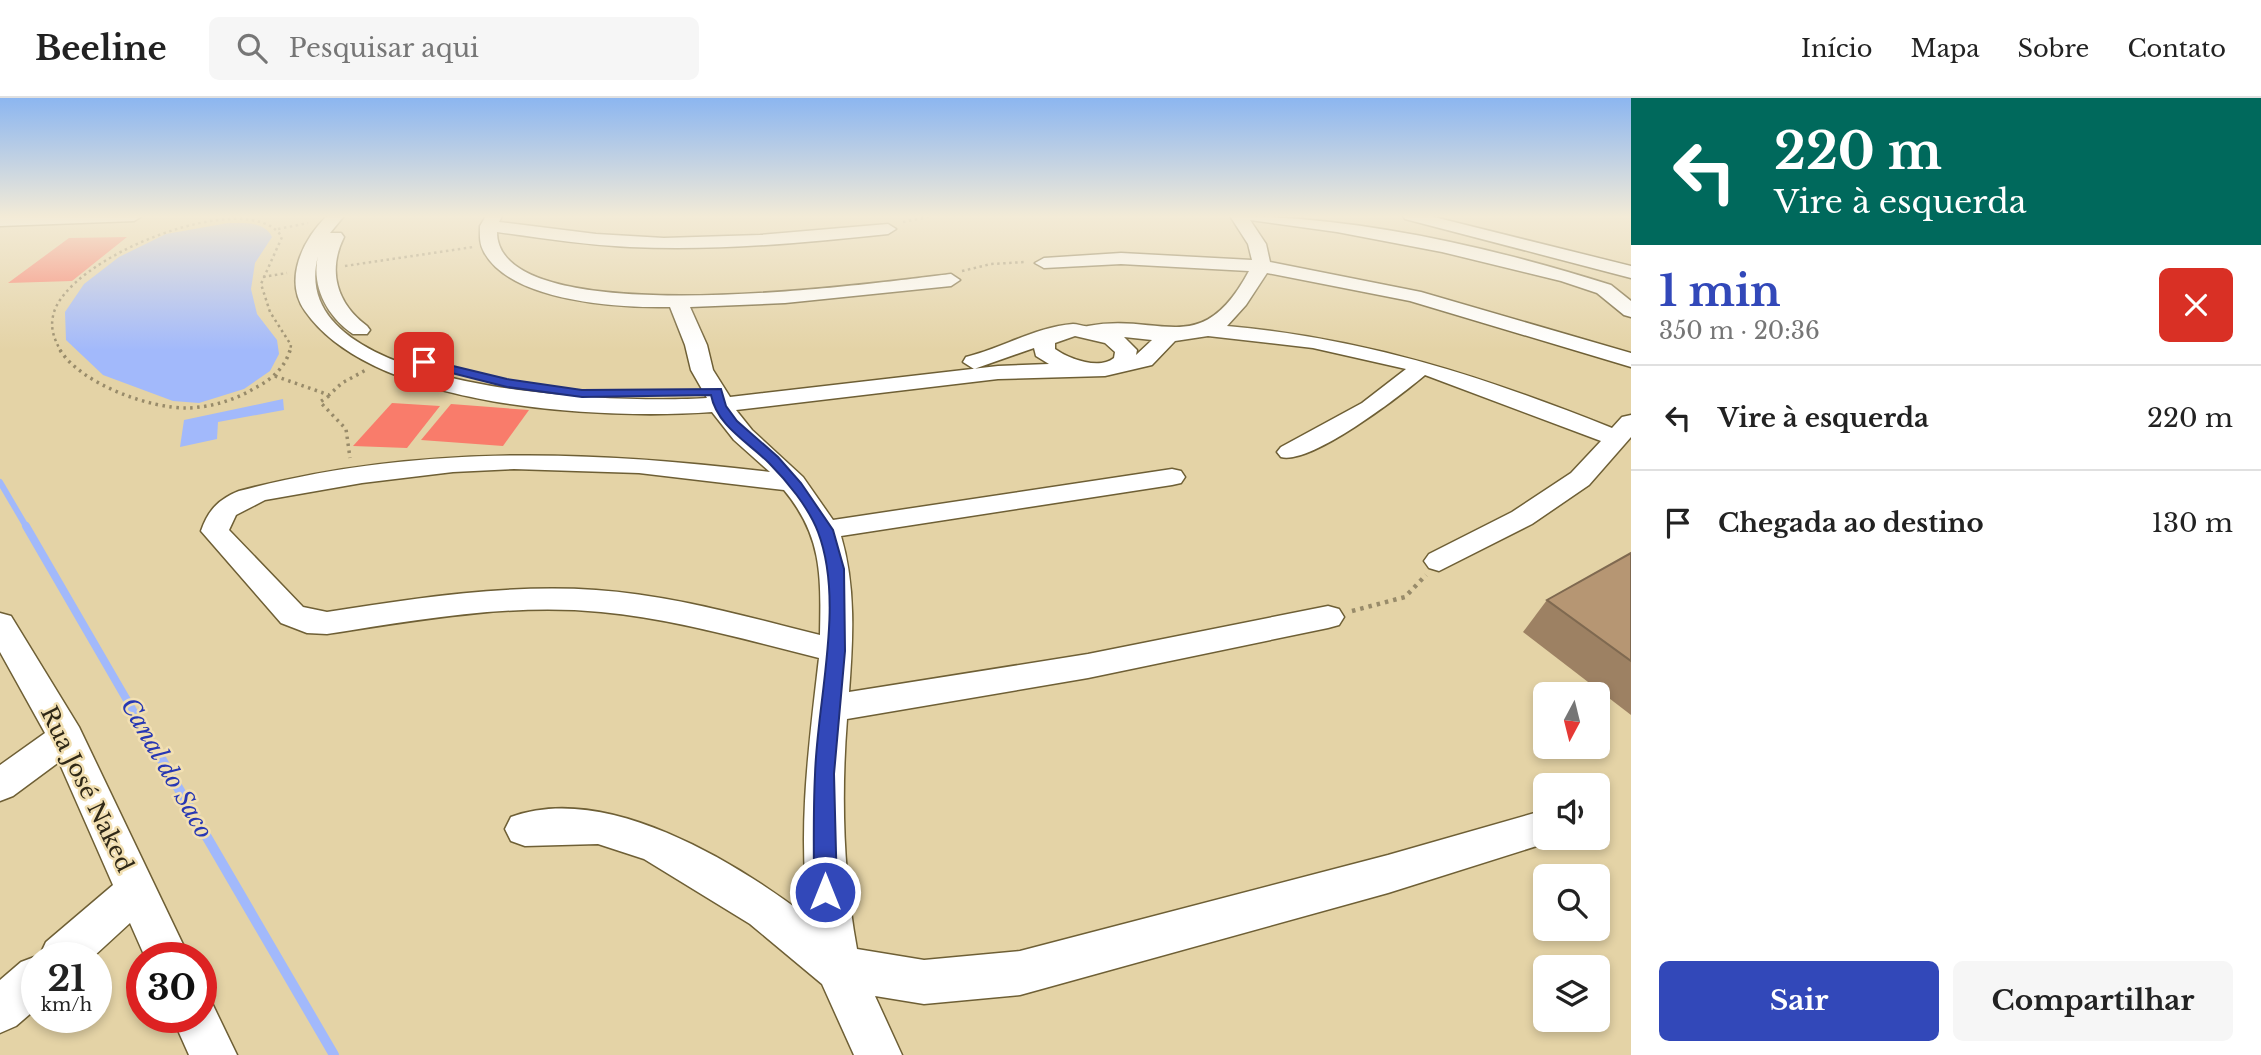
<!DOCTYPE html>
<html lang="pt">
<head>
<meta charset="utf-8">
<style>
  :root { --surface:#fff; --page:#f6f6f6; --text:#222; --muted:#767676; --line:#e0e0e0; --accent:#3248b9 }
  body { margin:0; font-family:"Libre Baskerville",serif; background:var(--page); color:var(--text); height:100vh; display:flex; flex-direction:column; font-size:26px; white-space:nowrap }
  * { box-sizing:border-box; margin:0 }
  p { font-size:23px; color:var(--muted) }
  .icon { flex:none; width:38px; height:38px; fill:none; stroke:currentColor; stroke-width:2; stroke-linecap:round; stroke-linejoin:round }
  .map { position:relative; flex:1; overflow:hidden }
  .panel { display:flex; flex-direction:column; background:var(--surface); width:630px }
  .panel>* { flex:none }
  .hud { background:#00695c; color:#fff; overflow:hidden }
  .needle { width:46px; rotate:187deg }
  .fabs { position:absolute; left:1533px; top:584px; display:grid; gap:14px }
  .fabs a { display:grid; place-items:center; width:77px; height:77px; border-radius:10px; background:var(--surface); box-shadow:0 4px 10px #0003; font-size:35px }
  .speed { position:absolute; left:21px; top:844px; display:flex; gap:14px; font-size:35px; font-weight:700; text-align:center }
  .speed>* { display:grid; place-content:center; width:91px; height:91px; border-radius:50%; background:var(--surface); box-shadow:0 4px 10px #0003; line-height:1 }
  .speed small { font-size:18px; font-weight:400 }
  .speed .limit { border:10px solid #d22; background:#fff; color:#111 }
  .pin { position:absolute; display:grid; place-items:center; width:60px; height:60px; color:#fff; margin:-30px; border-radius:14px; box-shadow:0 4px 10px #0006 }
  .me { position:absolute; width:77px; margin:-38px; rotate:0deg; stroke-linejoin:round; filter:drop-shadow(0 0 5px #0008) }
  .turn { display:flex; align-items:center; gap:24px; height:147px; padding:0 28px; font-size:32px }
  .turn .icon { width:91px; height:91px; stroke-width:2.5 }
  .turn b { display:block; font-size:49px; line-height:60px }
  .round { display:grid; place-items:center; flex:none; width:74px; height:74px; border-radius:10px; background:var(--page) }
  .head { display:flex; align-items:center; justify-content:space-between; height:119px; padding:0 28px }
  h1 { font-size:42px; font-weight:700; line-height:52px; color:var(--accent) }
  .cta { display:flex; gap:14px; margin-top:auto; padding:14px 28px }
  .cta a { flex:1; height:80px; border-radius:10px; background:var(--accent); color:#fff; font-size:28px; font-weight:700; line-height:80px; text-align:center }
  .cta a+a { background:var(--page); color:var(--text) }
  ul { padding:0; list-style:none }
  li { display:flex; align-items:center; gap:21px; height:105px; padding:0 28px; border-top:2px solid var(--line) }
  li div { flex:1 }
  li b { display:block; font-size:26px }
  li em { font-style:normal }
  header { display:flex; align-items:center; gap:42px; box-sizing:border-box; height:98px; padding:0 35px; background:var(--surface); border-bottom:2px solid var(--line) }
  header strong { font-size:33px }
  nav { display:flex; gap:38px; margin-inline-start:auto; font-size:24px }
  .search { width:490px; height:63px; background:var(--page); display:flex; align-items:center; gap:18px; box-sizing:border-box; padding:0 24px; border-radius:10px; color:var(--muted); font-size:26px }
  main { display:flex; flex:1; min-height:0 }
  .map>svg:first-child { display:block }
  .green { fill:#f97c6b }
  .water { fill:#a2b9fb }
  .lines { fill:none; stroke-linecap:round; stroke-linejoin:round }
  .stream-far2 { stroke:#a2b9fb; stroke-width:6 }
  .stream-far1 { stroke:#a2b9fb; stroke-width:8 }
  .stream { stroke:#a2b9fb; stroke-width:10 }
  .minor-casing { stroke:#6e5f35; stroke-width:3 }
  .path-far2 { stroke:#988b6a; stroke-width:2.5; stroke-dasharray:2.5 3.5; stroke-linecap:butt }
  .path-far1 { stroke:#988b6a; stroke-width:3.5; stroke-dasharray:2.5 4.5; stroke-linecap:butt }
  .path { stroke:#988b6a; stroke-width:4.5; stroke-dasharray:3.5 5; stroke-linecap:butt }
  .minor { fill:#fff; fill-rule:evenodd }
  .wall { fill:#9d8163 }
  .building { fill:#b69673; stroke:#7f6950; stroke-width:2 }
  .route { fill:#3248b9; stroke:#202f78; stroke-width:2 }
  .labels { text-anchor:middle; dominant-baseline:central; stroke-width:5; stroke-linejoin:round; paint-order:stroke }
  .near-street-label { font-size:23px; fill:#2f2817; stroke:#f2e0b3 }
  .near-water-label { font-size:24px; font-style:italic; fill:#2737b3; stroke:#f2e0b3 }
</style>
</head>
<body>
<header>
<strong>Beeline</strong>
<div class="search"><svg class="icon" aria-label="search" viewBox="0 0 24 24"><circle cx="10" cy="10" r="6"/><path d="M15 15l6 6"/></svg>Pesquisar aqui</div>
<nav><a>Início</a><a>Mapa</a><a>Sobre</a><a>Contato</a></nav>
</header>
<main>
<div class="map">
<svg width="1631" height="957" viewBox="0 0 1631 957">
  <rect width="100%" height="100%" fill="#e4d3a6"/>
  <g class="green">
    <polygon points="127,139 72,183 8,185 69,140"/>
    <polygon points="392,305 440,308 407,350 353,348"/>
    <polygon points="451,306 529,312 503,348 421,342"/>
  </g>
  <g class="water">
    <path d="M228 125C243 125 265 123 272 139L255 165 251 191 257 216 277 242 279 256 270 273 244 291 199 305 173 303 103 277 66 242 65 214 84 186 119 159 166 136Z"/>
    <polygon points="283,301 284,312 218,324 217,341 180,349 184,322"/>
  </g>
  <g class="lines">
    <polyline class="stream-far2" points="0,384 27,430"/>
    <polyline class="stream-far1" points="26,428 160,659"/>
    <polyline class="stream" points="159,657 334,957"/>
    <defs>
      <g id="minor">
        <polygon points="0,118 142,118 134,123 0,128"/>
        <path d="M327 118H344L330 135H341L344 139C327 173 337 206 367 228L370 232 367 236H353C328 219 311 189 318 158 281 297 625 306 707 300L691 272 685 247 670 209C620 210 511 204 484 154 479 145 480 137 480 128L486 118H502L499 124 596 136 664 140 760 137 888 126 896 131 888 136C802 145 717 153 630 149 586 147 541 140 497 134 497 239 884 184 951 176L960 182 951 188 785 205 690 209 707 247 713 272 730 299 998 268 1049 266 1036 258 1034 250 974 271 963 264 966 259C1002 250 1036 229 1073 226 1078 226 1084 229 1088 228 1161 214 1201 263 1249 173L1121 166 1044 170 1035 165 1044 160 1121 155 1252 162 1248 146 1230 118C1355 118 1491 149 1611 187L1631 203V219L1624 217 1597 195 1561 183 1442 154 1337 134 1250 122 1266 146 1270 164 1421 194 1631 255V269L1410 203 1267 175 1246 207 1227 228C1367 241 1482 278 1612 330L1622 319 1631 317V339L1589 387 1532 426 1439 473 1429 470 1424 463 1429 456 1512 414 1571 375 1601 343 1425 277C1400 298 1311 367 1281 359L1277 354 1281 349 1362 305 1406 271 1313 250 1208 238 1175 243 1152 267 1105 278 998 281 736 312 752 332 803 379 833 422 1172 371 1181 373 1185 379 1181 385 1172 387 841 438C856 489 853 541 849 594L1088 556 1328 508 1339 511 1344 519 1339 527 1328 530 1088 580 847 621C841 698 843 775 857 851L924 862 1020 853 1388 757 1545 712V740L1559 741 1388 795 1020 897 924 906 875 898 902 957H854L822 886 750 826 644 761 598 746 525 748 511 743 505 731 511 719C606 684 736 764 809 820 797 734 809 646 819 560 747 542 675 521 601 514 510 505 417 522 327 536L307 535 281 525 201 433C208 412 219 401 239 393 416 346 590 352 770 374L734 342 712 314C602 322 373 311 305 213 283 182 303 141 327 118ZM1075 238 1105 245 1115 254 1114 260C1099 272 1069 261 1055 251V245ZM1124 239 1152 242 1136 257 1137 252ZM514 371 639 375 784 392C823 439 821 479 820 537 747 519 672 497 596 492 506 486 416 500 327 514L303 509 229 432 236 417 265 402 362 385 453 374Z"/>
        <polygon points="1403,118 1430,118 1631,168 1631,180 1405,121"/>
        <polygon points="0,515 11,518 79,629 189,859 145,859 130,825 93,859 37,859 37,910 16,928 0,935 0,882 21,864 37,858 39,859 46,844 113,787 59,664 13,698 0,703 0,667 45,635 0,554"/>
        <polygon points="201,899 211,903 237,957 189,957 172,919 201,919"/>
      </g>
    </defs>
    <use href="#minor" class="minor-casing"/>
    <g class="path-far2">
      <polyline points="903,124 933,118"/>
      <polyline points="278,131 308,125"/>
      <polyline points="345,168 473,149"/>
      <polyline points="962,173 991,166 1025,164"/>
      <polyline points="263,179 287,175"/>
      <path d="M61 254C55 242 50 232 53 218 64 160 249 86 282 139L261 186 270 214 291 247 290 254"/>
    </g>
    <g class="path-far1">
      <path d="M60 252C81 286 151 311 188 310 212 309 235 302 255 290 271 282 285 270 290 252"/>
      <polyline points="275,278 329,297 342,285 366,272"/>
      <polyline points="329,298 320,304 346,331 350,360"/>
    </g>
    <polyline class="path" points="1352,513 1405,499 1426,477"/>
    <use href="#minor" class="minor"/>
  </g>
  <polygon class="wall" points="1631,455 1631,617 1523,534 1547,502"/>
  <polygon class="building" points="1631,455 1631,563 1547,502"/>
  <linearGradient id="sky" x2="0" y2="1"><stop stop-color="#8cb6f0"/><stop offset="0.47" stop-color="#f3ebd7"/><stop offset="1" stop-color="#f3ebd7" stop-opacity="0"/></linearGradient>
  <rect width="1631" height="252" fill="url(#sky)"/>
  <path class="route" d="M424 261 507 281 582 292 721 291 726 308 737 323 778 359 801 385 833 432 844 471 845 553 834 676 837 794 833 801 825 804 818 801 814 794C814 755 813 716 815 677 817 602 845 505 818 434 809 410 787 383 769 365 748 344 717 328 711 297L582 299 507 289 420 267V262Z"/>
  <g class="labels">
    <g class="near-street-label">
      <text transform="translate(87 691) rotate(64)">Rua José Naked</text>
    </g>
    <g class="near-water-label">
      <text transform="translate(167 670) rotate(60)">Canal do Saco</text>
    </g>
  </g>
</svg>
<div class="fabs">
<a><svg class="needle" viewBox="-14 -14 28 28"><path d="M0-13l5 13h-10z" fill="#e53935"/><path d="M0 13l5-13h-10z" fill="#767676"/></svg></a>
<a><svg class="icon" aria-label="sound" viewBox="0 0 24 24"><path d="M4 9h4l5-4v14l-5-4H4zM17 9q2 3 0 6"/></svg></a>
<a><svg class="icon" aria-label="search" viewBox="0 0 24 24"><circle cx="10" cy="10" r="6"/><path d="M15 15l6 6"/></svg></a>
<a><svg class="icon" aria-label="layers" viewBox="0 0 24 24"><path d="M12 4l9 5-9 5-9-5zM3 14l9 5 9-5"/></svg></a>
</div>
<div class="speed"><div>21<small>km/h</small></div><div class="limit">30</div></div>
<div class="pin" style="left:424px;top:264px;background:#d93025"><svg class="icon" aria-label="arrive" viewBox="0 0 24 24"><path d="M6 21V4h12l-3 4 3 4H6"/></svg></div>
<svg class="me" style="left:825px;top:794px" viewBox="-20 -20 40 40"><circle r="17" fill="#3248b9" stroke="#fff" stroke-width="3"/><path d="M0-11L8 9 0 5-8 9z" fill="#fff"/></svg>
</div>
<section class="panel">
<div class="hud">
<div class="turn"><svg class="icon" aria-label="left" viewBox="0 0 24 24"><path d="M17 20v-9H6M10 6l-5 5 5 5"/></svg><div><b>220 m</b>Vire à esquerda</div></div>
</div>
<div class="head"><div><h1>1 min</h1><p>350 m · 20:36</p></div><a class="round" style="background:#d93025;color:#fff"><svg class="icon" aria-label="close" viewBox="0 0 24 24"><path d="M6 6l12 12M18 6L6 18"/></svg></a></div>
<ul>
<li><svg class="icon" aria-label="left" viewBox="0 0 24 24"><path d="M17 20v-9H6M10 6l-5 5 5 5"/></svg><div><b>Vire à esquerda</b></div><em>220 m</em></li>
<li><svg class="icon" aria-label="arrive" viewBox="0 0 24 24"><path d="M6 21V4h12l-3 4 3 4H6"/></svg><div><b>Chegada ao destino</b></div><em>130 m</em></li>
</ul>
<div class="cta"><a>Sair</a><a>Compartilhar</a></div>
</section>
</main>
</body>
</html>
